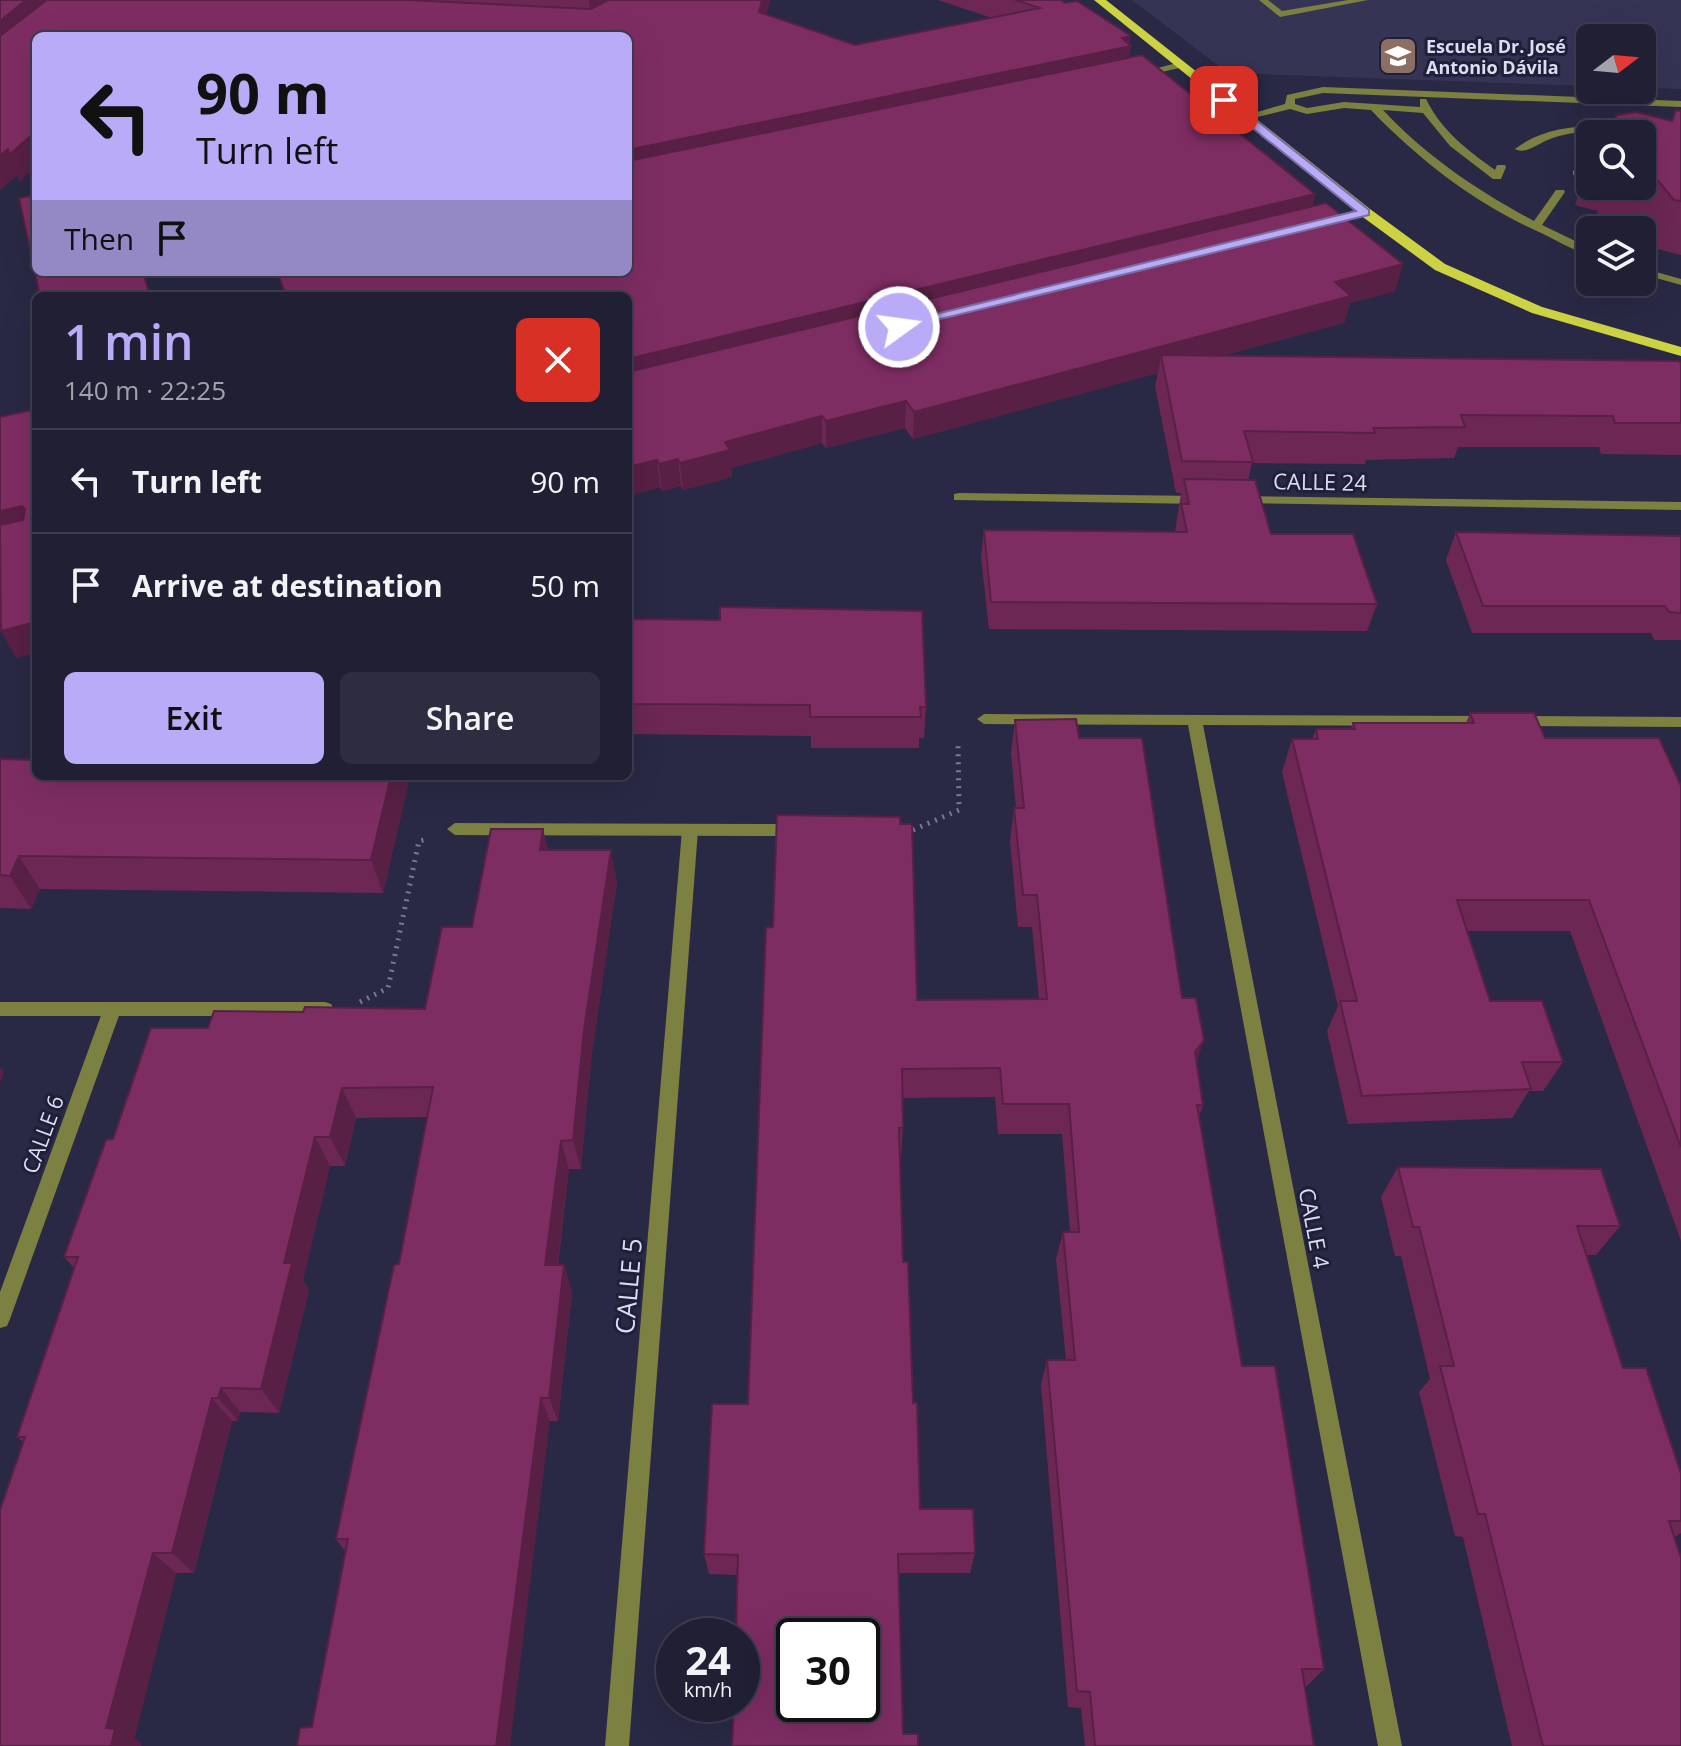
<!DOCTYPE html>
<html lang="en">
<head>
<meta charset="utf-8">
<style>
  :root { --surface:#201f34; --page:#2d2c40; --text:#f1f3f6; --muted:#a2a2ac; --line:#3d3d4f; --accent:#b9abf7 }
  body { margin:0; font-family:"Open Sans",sans-serif; background:var(--page); color:var(--text); height:100vh; display:flex; flex-direction:column; font-size:30px; white-space:nowrap }
  * { box-sizing:border-box; margin:0 }
  p { font-size:26px; color:var(--muted) }
  .icon { flex:none; width:44px; height:44px; fill:none; stroke:currentColor; stroke-width:2; stroke-linecap:round; stroke-linejoin:round }
  .map { position:relative; flex:1; overflow:hidden }
  .drawer { position:absolute; left:32px; top:292px; width:600px; height:488px; display:flex; flex-direction:column; background:var(--surface); border-radius:12px; box-shadow:0 8px 32px #0002,0 0 0 2px var(--line) }
  .drawer>* { flex:none }
  .guide { position:absolute; left:32px; top:32px; width:600px; height:244px; border-radius:12px; box-shadow:0 8px 32px #0002,0 0 0 2px var(--line); background:#b9abf7; color:#111; overflow:hidden }
  .needle { width:52px; rotate:74deg }
  .fabs { position:absolute; left:1576px; top:24px; display:grid; gap:16px }
  .fabs a { display:grid; place-items:center; width:80px; height:80px; border-radius:12px; background:var(--surface); box-shadow:0 8px 32px #0002,0 0 0 2px var(--line); font-size:40px }
  .speed { position:absolute; left:656px; top:1618px; display:flex; gap:16px; font-size:40px; font-weight:700; text-align:center }
  .speed>* { display:grid; place-content:center; width:104px; height:104px; border-radius:50%; background:var(--surface); box-shadow:0 8px 32px #0002,0 0 0 2px var(--line); line-height:1 }
  .speed small { font-size:20px; font-weight:400 }
  .speed .limit { border:4px solid #111; border-radius:12px; background:#fff; color:#111 }
  .pin { position:absolute; display:grid; place-items:center; width:68px; height:68px; color:#fff; margin:-34px; border-radius:16px; box-shadow:0 4px 12px #0006 }
  .me { position:absolute; width:88px; margin:-44px; rotate:76deg; stroke-linejoin:round; filter:drop-shadow(0 0 6px #0008) }
  .turn { display:flex; align-items:center; gap:28px; height:168px; padding:0 32px; font-size:36px }
  .turn .icon { width:104px; height:104px; stroke-width:2.5 }
  .turn b { display:block; font-size:56px; line-height:68px }
  .then { display:flex; align-items:center; height:76px; padding:0 32px; background:#0003; gap:16px; font-size:30px }
  .round { display:grid; place-items:center; flex:none; width:84px; height:84px; border-radius:12px; background:var(--page) }
  .head { display:flex; align-items:center; justify-content:space-between; height:136px; padding:0 32px }
  h1 { font-size:48px; font-weight:600; line-height:60px; color:var(--accent) }
  .action { display:flex; gap:16px; margin-top:auto; padding:16px 32px }
  .action a { flex:1; height:92px; border-radius:12px; background:var(--accent); color:#111; font-size:32px; font-weight:600; line-height:92px; text-align:center }
  .action a+a { background:var(--page); color:var(--text) }
  ul { padding:0; list-style:none }
  li { display:flex; align-items:center; gap:24px; height:104px; padding:0 32px; border-top:2px solid var(--line) }
  li div { flex:1 }
  li b { display:block; font-size:30px }
  li em { font-style:normal }
  .map>svg:first-child { display:block }
  .built { fill:#353455 }
  .lines { fill:none; stroke-linecap:round; stroke-linejoin:round }
  .path { stroke:#78788f; stroke-width:5; stroke-dasharray:2 6; stroke-linecap:butt }
  .lane { fill:#7c8041; fill-rule:evenodd }
  .street { fill:#7c8041; fill-rule:evenodd }
  .primary { fill:#cdd243; fill-rule:evenodd }
  .wall { fill:#6c2755 }
  .shaded-wall { fill:#582045 }
  .building { fill:#7e2d63; stroke:#582045; stroke-width:2; fill-rule:evenodd }
  .route { fill:#b9abf7; stroke:#786fa1; stroke-width:2 }
  .labels { text-anchor:middle; dominant-baseline:central; stroke-width:6; stroke-linejoin:round; paint-order:stroke }
  .far-poi-label { font-size:18px; font-weight:bold; fill:#dcddef; stroke:#201f3a; text-anchor:start }
  .street-label { font-size:22px; fill:#dcddef; stroke:#201f3a }
  .near-street-label { font-size:26px; fill:#dcddef; stroke:#201f3a }
</style>
</head>
<body>
<div class="map">
<svg width="1681" height="1746" viewBox="0 0 1681 1746">
  <rect width="100%" height="100%" fill="#2a2945"/>
  <polygon class="built" points="1132,0 1681,0 1681,89 1642,88 1642,38 1590,38 1590,86 1228,73"/>
  <g class="lines">
    <g class="path">
      <polyline points="913,830 959,810 958,744"/>
      <polyline points="360,1002 388,988 419,841 424,840"/>
    </g>
    <g class="lane">
      <polygon points="1259,0 1268,0 1282,11 1348,0 1368,0 1280,17"/>
      <path d="M1323 87 1681 101V107L1323 93 1295 99V104L1307 108 1344 102 1420 107V99H1426C1442 131 1466 149 1495 170L1497 165H1505L1506 167 1501 179H1493L1450 146 1423 113 1383 110C1427 157 1478 191 1534 221L1556 190H1564L1565 192 1542 225 1590 248V255C1572 250 1556 240 1539 232 1476 204 1419 160 1371 110L1344 108 1307 114 1290 109 1245 120 1240 117 1285 104 1287 95Z"/>
      <path d="M1596 126 1627 128 1632 131 1627 134C1601 132 1575 129 1550 139 1539 143 1525 155 1515 149 1538 131 1568 126 1596 126Z"/>
      <polygon points="1590,156 1590,165 1581,175 1573,175 1573,171"/>
      <polygon points="1642,268 1681,279 1681,285 1642,274"/>
      <polygon points="455,823 799,824 807,830 799,836 455,835 447,829"/>
      <polygon points="0,1002 325,1002 331,1004 334,1009 331,1014 325,1016 0,1016"/>
    </g>
    <g class="street">
      <polygon points="1181,62 1184,63 1184,67 1139,77 1134,74"/>
      <polygon points="1365,209 1370,212 1369,214 1325,225 1320,222"/>
      <polygon points="959,493 1201,496 1207,500 1201,504 954,500 954,494"/>
      <polygon points="1240,496 1681,502 1681,510 1235,503 1234,500"/>
      <polygon points="984,714 1487,716 1494,721 1487,726 1203,725 1402,1746 1378,1746 1188,725 984,724 977,719"/>
      <polygon points="1519,716 1681,717 1681,727 1519,726 1512,721"/>
      <polygon points="690,824 698,830 629,1746 605,1746 682,830"/>
      <polygon points="112,1003 118,1005 121,1010 10,1319 7,1326 0,1328 0,1292 103,1010 106,1005"/>
    </g>
    <polygon class="primary" points="1094,0 1106,0 1370,209 1445,264 1542,307 1681,347 1681,356 1532,313 1435,270 1360,215"/>
  </g>
  <g class="wall">
    <polygon points="0,0 770,0 766,15 855,45 992,18 938,0 1061,0 1130,44 1131,46 1129,58 1315,194 1312,207 1395,291 1350,303 1344,323 1221,356 1681,364 1681,455 1601,454 1599,447 1458,447 1454,458 1366,460 1365,464 1252,463 1248,480 1271,534 1377,604 1367,631 989,629 981,557 984,530 1175,532 1181,493 1176,493 1155,386 1158,373 913,439 905,428 826,448 822,443 731,468 732,477 683,490 681,486 662,491 660,487 628,496 628,296 285,296 278,274 628,272 628,36 36,36 36,166 20,181 18,175"/>
    <polygon points="1681,111 1681,255 1654,248 1642,234 1642,230 1639,230 1635,225 1596,216 1598,211 1575,205 1590,164 1590,186 1642,186 1642,134 1672,121"/>
    <polygon points="1456,532 1681,536 1681,640 1654,640 1651,633 1472,633 1446,560"/>
    <polygon points="628,619 926,707 924,738 919,738 919,748 811,748 811,736 628,734"/>
    <polygon points="1470,713 1681,786 1681,1241 1570,931 1467,931 1490,1001 1563,1062 1543,1091 1529,1091 1512,1118 1348,1124 1327,1031 1338,1006 1282,772 1292,739 1312,739 1316,729 1351,729 1353,723 1466,723"/>
    <polygon points="1015,720 1079,738 1182,998 1196,1063 1203,1105 1199,1116 1242,1366 1324,1669 1307,1686 1305,1686 1314,1746 1085,1746 1081,1708 1068,1707 1041,1385 1047,1360 1066,1360 1056,1259 1063,1232 1070,1232 1062,1134 998,1134 995,1097 903,1098 903,1128 901,1157 900,1157 903,1262 920,1509 975,1553 970,1573 899,1573 732,1746 737,1575 709,1574 704,1554 748,1404 773,927 900,824 917,1000 1039,999 1032,927 1018,927 1010,841 1014,808 1016,808 1011,753"/>
    <polygon points="0,759 410,776 383,893 40,889 31,909 0,908"/>
    <polygon points="548,850 617,882 591,1060 581,1169 569,1169 558,1265 564,1265 572,1292 558,1421 550,1421 312,1727 345,1551 336,1539 399,1264 427,1117 356,1118 345,1166 330,1166 303,1280 309,1290 279,1413 240,1412 238,1421 232,1421 194,1573 176,1573 134,1739 141,1743 141,1746 0,1746 23,1442 17,1437 74,1268 64,1257 113,1139 208,1028 303,1012 425,1009 472,927"/>
    <polygon points="1398,1167 1620,1226 1596,1255 1586,1255 1623,1368 1681,1474 1681,1533 1674,1538 1681,1746 1512,1746 1463,1537 1455,1536 1419,1392 1430,1379 1401,1256 1395,1256 1381,1197"/>
  </g>
  <g class="shaded-wall">
    <polygon points="26,0 54,0 0,53 0,21"/>
    <polygon points="589,0 619,0 591,21"/>
    <polygon points="762,0 770,0 759,37 759,12"/>
    <polygon points="1131,36 1129,46 1131,46 1127,70 628,176 628,150"/>
    <polygon points="36,131 36,166 20,181 18,175 0,190 0,156"/>
    <polygon points="1315,194 1308,220 628,387 628,359"/>
    <polygon points="1403,264 1395,291 1350,303 1344,323 1164,371 1161,355 1158,373 913,439 914,412 1335,282"/>
    <polygon points="906,401 905,428 826,448 826,421"/>
    <polygon points="822,416 822,443 731,468 732,477 683,490 680,463 725,442"/>
    <polygon points="678,459 681,486 662,491 659,464"/>
    <polygon points="657,460 660,487 628,496 628,467"/>
    <polygon points="22,506 35,533 0,528 0,511"/>
    <polygon points="36,622 36,653 16,658 1,631"/>
    <polygon points="391,776 410,776 383,893 371,860"/>
    <polygon points="543,829 551,861 540,850"/>
    <polygon points="611,850 617,882 591,1060 581,1169 573,1140 584,1030"/>
    <polygon points="19,856 40,889 31,909 10,876"/>
    <polygon points="1204,1040 1194,1070 1195,1052"/>
    <polygon points="0,1067 4,1072 0,1083"/>
    <polygon points="342,1088 356,1118 345,1166 330,1137"/>
    <polygon points="315,1137 330,1166 303,1280 309,1290 279,1413 261,1389 284,1263"/>
    <polygon points="561,1141 569,1169 554,1291 545,1265"/>
    <polygon points="564,1265 572,1292 558,1421 549,1398"/>
    <polygon points="221,1388 240,1412 238,1421 218,1398"/>
    <polygon points="212,1398 232,1421 194,1573 172,1553"/>
    <polygon points="541,1398 550,1421 510,1746 496,1746"/>
    <polygon points="153,1553 176,1573 134,1739 141,1743 141,1746 111,1746 106,1728"/>
  </g>
  <g class="building">
    <polygon points="0,0 26,0 0,21"/>
    <polygon points="47,0 408,0 591,9 608,0 762,0 759,12 855,45 1040,8 1015,0 1061,0 1065,3 1077,1 1131,36 1122,38 1131,46 628,150 628,36 36,36 36,131 9,155 8,149 0,156 0,36"/>
    <polygon points="1142,55 1315,194 628,359 628,296 286,296 278,274 290,272 628,272 628,161"/>
    <polygon points="1676,110 1681,111 1681,201 1674,200 1655,177 1642,174 1642,134 1606,134 1617,115 1636,112 1672,121"/>
    <polygon points="36,195 36,272 143,272 150,296 40,296 19,198"/>
    <polygon points="1326,203 1403,264 1335,282 1351,296 914,412 906,401 826,421 822,416 725,442 730,450 680,463 678,459 659,464 657,460 628,467 628,372"/>
    <polygon points="1161,355 1679,361 1681,364 1681,423 1615,423 1613,416 1461,415 1465,427 1373,428 1375,433 1244,431 1253,462 1182,461"/>
    <polygon points="36,409 36,622 1,631 0,525 23,520 25,509 22,506 0,511 0,417"/>
    <polygon points="1184,479 1255,480 1271,534 1353,534 1377,604 991,602 984,530 1187,532 1181,504 1189,504"/>
    <polygon points="1456,532 1681,536 1681,613 1669,612 1665,606 1483,606"/>
    <polygon points="720,607 922,611 926,707 920,707 921,717 810,717 810,705 628,704 628,619 720,620"/>
    <polygon points="1470,713 1534,713 1545,738 1659,738 1681,786 1681,1147 1589,900 1457,900 1490,1001 1542,1001 1563,1062 1522,1062 1531,1089 1362,1096 1340,1001 1357,1001 1292,739 1318,739 1316,729 1355,729 1353,723 1474,723"/>
    <path d="M1076 719 1079 738H1142L1182 998H1196L1204 1040 1195 1052 1203 1105H1197L1242 1366H1275L1324 1669H1302L1314 1746H1095L1090 1692 1077 1691 1047 1360H1075L1063 1232H1079L1069 1104H1003L1000 1068 902 1069 903 1128H899L903 1262H908L913 1403H917L920 1509H973L975 1553 898 1554 903 1734H918V1746H732L734 1704H742V1636H736L738 1555 704 1554 712 1404H748L766 928 773 927 777 815 900 817V824H912L917 1000 1047 999 1037 895H1023L1014 808H1024L1015 720ZM794 1636H862V1704H794Z"/>
    <polygon points="0,759 36,760 36,776 391,776 371,860 19,856 10,876 0,875"/>
    <polygon points="491,829 543,829 540,850 611,850 584,1030 573,1140 561,1141 545,1265 564,1265 549,1398 541,1398 496,1746 297,1746 300,1728 312,1727 348,1539 336,1539 394,1265 399,1264 433,1087 342,1088 330,1137 315,1137 284,1263 292,1263 261,1389 221,1388 218,1398 212,1398 172,1553 153,1553 106,1728 115,1729 111,1746 0,1746 0,1510 25,1437 17,1437 78,1257 64,1257 106,1140 113,1139 151,1028 208,1028 214,1011 303,1012 305,1007 425,1009 442,927 472,927"/>
    <polygon points="1398,1167 1601,1169 1620,1226 1577,1226 1623,1368 1646,1368 1681,1474 1681,1521 1669,1521 1681,1558 1681,1746 1543,1746 1485,1514 1478,1514 1440,1366 1454,1366 1419,1227 1413,1227"/>
  </g>
  <polygon class="route" points="1220,97 1227,97 1369,210 1369,215 895,330 895,324 1356,211 1220,102"/>
  <defs>
    <symbol id="school-square" viewBox="-11 -11 22 22"><rect x="-9" y="-9" width="18" height="18" rx="4" fill="#8d6e63" stroke="#201f3a"/><path d="M0-5L7-2L0 1L-7-2ZM-4 1L0 2.5L4 1V4Q0 6-4 4Z" fill="#fff"/></symbol>
  </defs>
  <g fill-rule="evenodd">
    <use href="#school-square" x="1376" y="34" width="44" height="44"/>
  </g>
  <g class="labels">
    <g class="far-poi-label">
      <text x="1426" y="46">Escuela Dr. José<tspan x="1426" dy="21">Antonio Dávila</tspan></text>
    </g>
    <g class="street-label">
      <text transform="translate(1320 481) rotate(1)">CALLE 24</text>
      <text transform="translate(42 1134) rotate(-70)">CALLE 6</text>
      <text transform="translate(1315 1228) rotate(79)">CALLE 4</text>
    </g>
    <g class="near-street-label">
      <text transform="translate(628 1286) rotate(-85)">CALLE 5</text>
    </g>
  </g>
</svg>
<div class="fabs">
<a><svg class="needle" viewBox="-14 -14 28 28"><path d="M0-13l5 13h-10z" fill="#e53935"/><path d="M0 13l5-13h-10z" fill="#a2a2ac"/></svg></a>
<a><svg class="icon" aria-label="search" viewBox="0 0 24 24"><circle cx="10" cy="10" r="6"/><path d="M15 15l6 6"/></svg></a>
<a><svg class="icon" aria-label="layers" viewBox="0 0 24 24"><path d="M12 4l9 5-9 5-9-5zM3 14l9 5 9-5"/></svg></a>
</div>
<div class="speed"><div>24<small>km/h</small></div><div class="limit">30</div></div>
<div class="pin" style="left:1224px;top:100px;background:#d93025"><svg class="icon" aria-label="arrive" viewBox="0 0 24 24"><path d="M6 21V4h12l-3 4 3 4H6"/></svg></div>
<svg class="me" style="left:899px;top:327px" viewBox="-20 -20 40 40"><circle r="17" fill="#b9abf7" stroke="#fff" stroke-width="3"/><path d="M0-11L8 9 0 5-8 9z" fill="#fff"/></svg>
<div class="guide">
<div class="turn"><svg class="icon" aria-label="left" viewBox="0 0 24 24"><path d="M17 20v-9H6M10 6l-5 5 5 5"/></svg><div><b>90 m</b>Turn left</div></div>
<div class="then">Then<svg class="icon" aria-label="arrive" viewBox="0 0 24 24"><path d="M6 21V4h12l-3 4 3 4H6"/></svg></div>
</div>
<section class="drawer">
<div class="head"><div><h1>1 min</h1><p>140 m · 22:25</p></div><a class="round" style="background:#d93025;color:#fff"><svg class="icon" aria-label="close" viewBox="0 0 24 24"><path d="M6 6l12 12M18 6L6 18"/></svg></a></div>
<ul>
<li><svg class="icon" aria-label="left" viewBox="0 0 24 24"><path d="M17 20v-9H6M10 6l-5 5 5 5"/></svg><div><b>Turn left</b></div><em>90 m</em></li>
<li><svg class="icon" aria-label="arrive" viewBox="0 0 24 24"><path d="M6 21V4h12l-3 4 3 4H6"/></svg><div><b>Arrive at destination</b></div><em>50 m</em></li>
</ul>
<div class="action"><a>Exit</a><a>Share</a></div>
</section>
</div>
</body>
</html>
